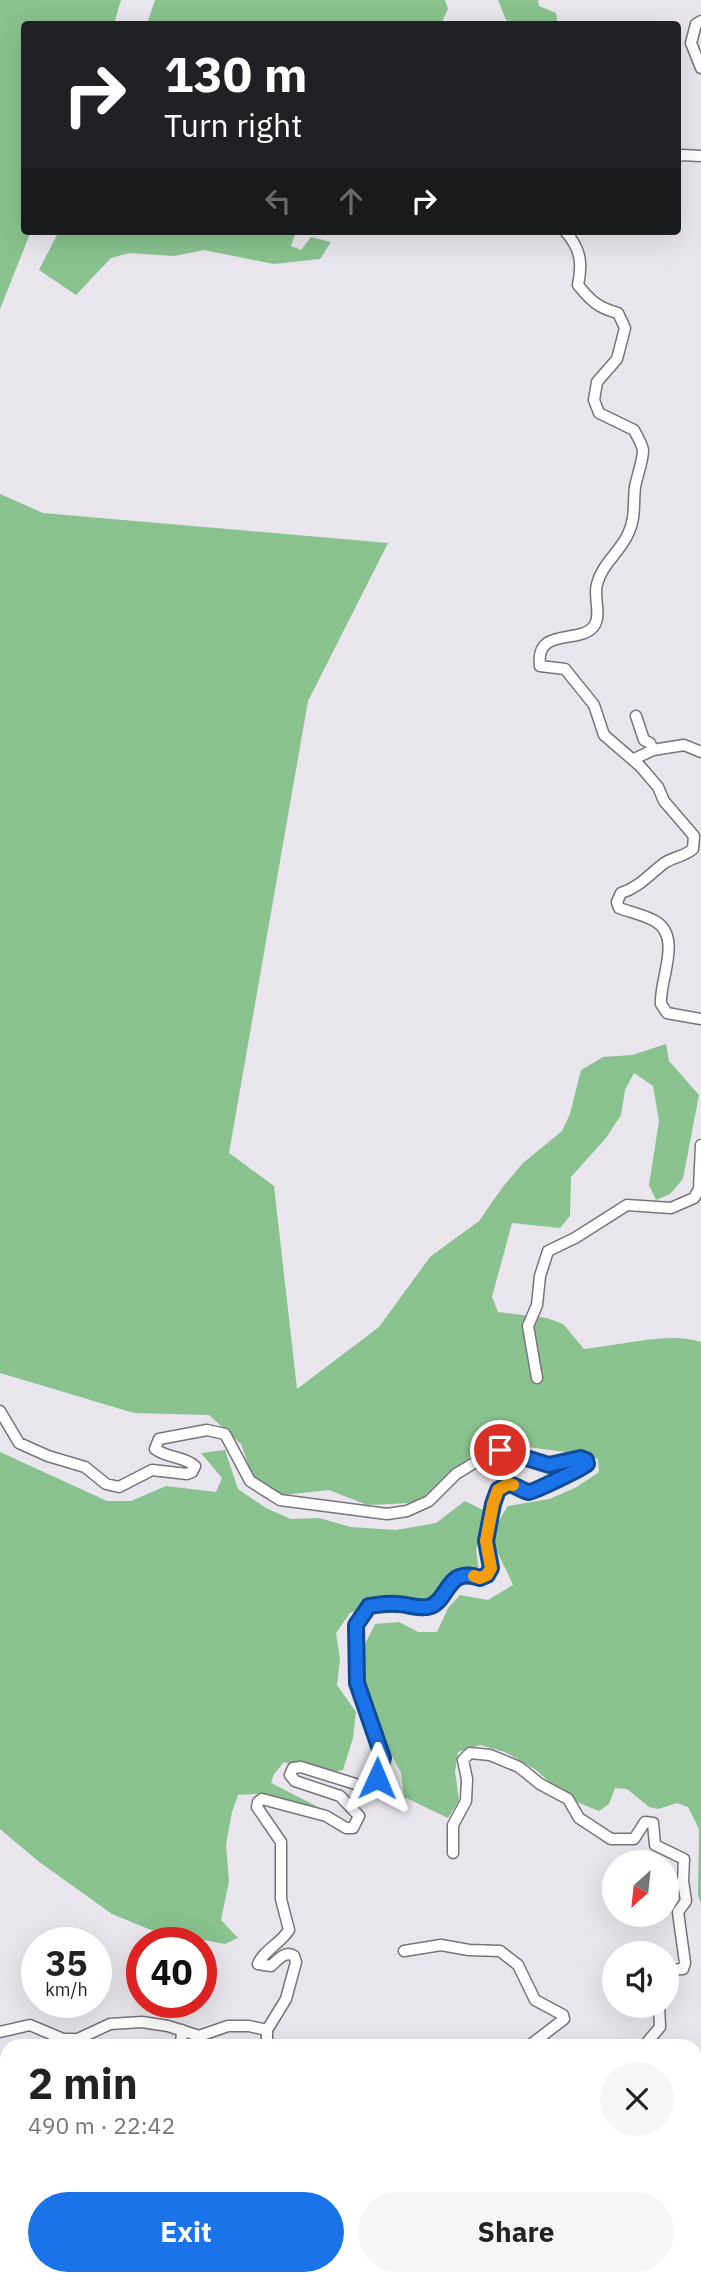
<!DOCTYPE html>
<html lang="en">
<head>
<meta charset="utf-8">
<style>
  :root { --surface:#fff; --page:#f6f6f6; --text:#222; --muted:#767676; --accent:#1a73e8 }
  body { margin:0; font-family:"IBM Plex Sans",sans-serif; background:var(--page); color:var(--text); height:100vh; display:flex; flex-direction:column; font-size:26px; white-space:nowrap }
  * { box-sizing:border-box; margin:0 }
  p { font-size:23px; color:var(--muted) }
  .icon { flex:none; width:38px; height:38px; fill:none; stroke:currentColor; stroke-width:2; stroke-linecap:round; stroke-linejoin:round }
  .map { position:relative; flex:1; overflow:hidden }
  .drawer { position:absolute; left:0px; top:2039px; width:702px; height:247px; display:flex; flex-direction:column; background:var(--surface); border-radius:21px 21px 0 0; box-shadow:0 7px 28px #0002 }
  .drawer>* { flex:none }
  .hud { position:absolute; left:21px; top:21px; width:660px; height:214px; border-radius:7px; box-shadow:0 7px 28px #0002; background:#202124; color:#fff; overflow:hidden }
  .needle { width:46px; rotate:207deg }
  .fabs { position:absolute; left:602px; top:1850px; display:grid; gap:14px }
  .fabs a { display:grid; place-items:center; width:77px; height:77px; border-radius:50%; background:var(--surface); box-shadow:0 7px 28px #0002; font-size:35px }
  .speed { position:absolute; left:21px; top:1927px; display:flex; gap:14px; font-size:35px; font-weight:700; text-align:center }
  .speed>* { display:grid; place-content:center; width:91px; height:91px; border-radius:50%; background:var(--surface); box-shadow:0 7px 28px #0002; line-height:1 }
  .speed small { font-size:18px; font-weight:400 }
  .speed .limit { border:10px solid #d22; background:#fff; color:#111 }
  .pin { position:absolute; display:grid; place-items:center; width:60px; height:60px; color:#fff; margin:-30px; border:4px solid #fff; border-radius:50%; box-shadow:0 2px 7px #0007 }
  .me { position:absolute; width:77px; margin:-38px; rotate:1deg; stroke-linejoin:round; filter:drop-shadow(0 0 5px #0008) }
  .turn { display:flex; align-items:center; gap:24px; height:147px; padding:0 28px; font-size:32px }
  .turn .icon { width:91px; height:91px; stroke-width:2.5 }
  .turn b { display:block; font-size:49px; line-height:60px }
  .lanes { display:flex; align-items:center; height:66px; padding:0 28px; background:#0003; justify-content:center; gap:35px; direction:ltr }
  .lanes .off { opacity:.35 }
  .round { display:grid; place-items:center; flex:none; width:74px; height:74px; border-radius:37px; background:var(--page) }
  .headline { display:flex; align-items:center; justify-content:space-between; height:119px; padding:0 28px }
  h1 { font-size:42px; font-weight:700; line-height:52px }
  .button { display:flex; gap:14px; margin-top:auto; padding:14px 28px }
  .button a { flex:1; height:80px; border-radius:42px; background:var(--accent); color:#fff; font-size:28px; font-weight:700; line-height:80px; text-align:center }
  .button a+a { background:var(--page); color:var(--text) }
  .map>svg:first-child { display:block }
  .forest { fill:#89c28e }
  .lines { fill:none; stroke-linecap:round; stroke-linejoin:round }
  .minor-casing { stroke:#77747a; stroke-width:13 }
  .minor { stroke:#fff; stroke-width:10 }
  .route-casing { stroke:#114b97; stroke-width:18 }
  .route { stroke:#1a73e8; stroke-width:12 }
  .slow { stroke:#f59e0b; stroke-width:12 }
</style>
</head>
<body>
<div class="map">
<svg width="701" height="2284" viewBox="0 0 701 2284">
  <rect width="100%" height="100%" fill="#e9e5ec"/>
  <g class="forest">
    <polygon points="0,0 121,0 114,24 24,24 24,231 31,231 0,309"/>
    <polygon points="155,0 445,0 448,9 441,24 147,24"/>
    <polygon points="498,0 538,0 539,6 556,13 558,24 520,24 506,20"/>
    <polygon points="59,231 296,231 291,246 301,250 311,237 331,242 320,259 274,264 204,250 174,256 129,253 111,258 76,295 39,270"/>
    <path d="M0 494 43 513 388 543 308 701 229 1153 274 1186 297 1389 379 1327 430 1257 479 1221 502 1188 523 1163 562 1131 570 1114 581 1070 603 1057 632 1055 666 1044 669 1061 699 1095 683 1179 670 1194 656 1200 649 1185 659 1121 653 1086 634 1073 625 1090 621 1115 606 1138 571 1177 570 1216 560 1228 512 1223 492 1297 498 1312 547 1318 563 1324 584 1349C619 1346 668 1331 701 1342V1904L698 1895 699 1829 688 1807 677 1803 658 1809 649 1807 627 1789 615 1788 609 1804 599 1811 567 1798 536 1770 505 1752 480 1745 458 1752 455 1772 459 1800 448 1818 404 1797 401 1773 360 1695 364 1646 375 1624 399 1622 418 1632H437L448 1608 460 1595 488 1600 513 1585C499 1551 483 1542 508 1506L549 1499 575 1488 599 1472 598 1459 580 1454 513 1445 478 1449 422 1502 392 1504 367 1505 329 1490 284 1495 254 1480 241 1444 209 1415 134 1413 0 1373Z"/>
    <polygon points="225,1450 238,1489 266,1508 291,1519 319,1518 351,1527 396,1530 436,1523 465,1501 485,1511 476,1550 480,1578 450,1574 423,1611 372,1604 350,1613 336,1633 340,1659 337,1685 356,1712 353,1738 343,1770 328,1773 284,1762 274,1774 271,1783 322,1809 315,1812 257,1794 238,1795 232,1812 226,1845 229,1881 221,1920 238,1938 225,1944 151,1930 112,1914 38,1861 0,1829 0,1452 107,1501 131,1501 166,1486 216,1492 222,1478 201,1453"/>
  </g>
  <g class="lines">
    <defs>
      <g id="minor">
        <polyline points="701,21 696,24 691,43 701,68"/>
        <polyline points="677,157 682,155 701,156"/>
        <path d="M565 231C580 248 583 262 578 285 590 300 598 308 618 313L625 328 617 359 597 382 594 400 599 413 634 430C637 436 642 444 643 450 643 461 637 476 635 487 633 503 636 518 628 534 620 552 602 564 597 584 593 596 602 615 594 626 580 645 535 626 540 666L565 669 594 705 604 735 640 766 658 787 664 801 694 836 693 849C684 857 672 857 663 864 649 875 638 888 621 893L617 902 619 908C630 912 644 915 655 921 683 937 659 980 661 1004L667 1013 701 1019"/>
        <polyline points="653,750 684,745 701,752"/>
        <polyline points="634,759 653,750 650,743 644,740 636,716"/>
        <polyline points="537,1378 528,1326 537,1305 540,1276 548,1251 575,1238 627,1205 671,1208 694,1198 699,1189 701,1145"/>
        <path d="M0 1411 19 1443 48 1456 85 1467 106 1484 119 1487 152 1470 187 1474 192 1472 195 1466C183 1456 167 1458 155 1449L159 1439 207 1430 225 1434 250 1481 280 1500 387 1514 407 1511 429 1501 456 1474 494 1451 513 1452 549 1465 581 1458 586 1460 587 1464C583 1468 533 1492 529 1492 522 1491 516 1485 508 1484L498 1490 493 1504 486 1541 491 1568 487 1575 480 1579C447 1566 449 1599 431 1606 422 1610 407 1604 397 1604 388 1603 378 1605 369 1606L356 1625 357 1683 383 1758 376 1782 365 1787 301 1767 293 1768 290 1775 295 1781 340 1796 359 1816 353 1828H346L326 1816 262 1799 258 1802 257 1807 281 1842V1899L289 1930C281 1943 263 1951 258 1964L271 1966C278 1960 285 1950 294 1956L296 1962 286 1999 267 2030V2046"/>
        <polyline points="453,1853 453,1825 466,1801 467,1779 463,1760 470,1753 490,1755 519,1767 540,1784 568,1799 579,1818 611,1839 634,1839 645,1822 653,1823 655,1845 684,1859 683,1881 686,1901 678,1912 685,1963 683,1969 667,1970"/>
        <polyline points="404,1951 441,1945 469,1950 500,1951 518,1965 535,2000 563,2015 564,2019 529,2046"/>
        <polyline points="0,2032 30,2025 63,2039 78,2039 110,2024 142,2022 168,2026 199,2036 228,2026 249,2026 267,2030"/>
        <polyline points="181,2046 182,2030"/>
        <polyline points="644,2046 660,2027 659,2006"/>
        <polyline points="695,2184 696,2185"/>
        <polyline points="695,2228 701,2241"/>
        <polyline points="0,2272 7,2275"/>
        <polyline points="13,2278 19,2284"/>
        <polyline points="235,2278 238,2284"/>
        <polyline points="529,2278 535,2284"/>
        <polyline points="169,2284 171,2278"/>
        <polyline points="469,2284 485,2278"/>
      </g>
    </defs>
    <use href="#minor" class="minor-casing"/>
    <use href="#minor" class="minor"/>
  </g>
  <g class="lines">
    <defs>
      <path id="route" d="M377 1778 383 1758 357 1683 356 1625 369 1606C378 1605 388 1603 397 1604 407 1604 422 1610 431 1606 449 1599 447 1566 480 1578L487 1575 491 1568 486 1541 493 1504 498 1490 508 1484C516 1485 522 1491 529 1492 533 1492 583 1468 587 1464L586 1460 581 1458 549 1465 500 1450"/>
    </defs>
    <use href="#route" class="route-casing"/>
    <use href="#route" class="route"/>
    <polyline class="slow" points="474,1576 480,1578 487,1575 491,1568 486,1541 493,1504 498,1490 508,1484 513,1485"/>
  </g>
</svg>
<div class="fabs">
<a><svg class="needle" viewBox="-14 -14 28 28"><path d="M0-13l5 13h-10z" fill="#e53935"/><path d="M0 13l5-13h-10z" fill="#767676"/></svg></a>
<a><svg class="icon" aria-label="sound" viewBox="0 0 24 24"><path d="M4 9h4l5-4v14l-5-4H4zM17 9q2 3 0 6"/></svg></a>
</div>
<div class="speed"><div>35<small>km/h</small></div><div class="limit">40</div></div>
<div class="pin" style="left:500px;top:1450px;background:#d93025"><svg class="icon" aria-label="arrive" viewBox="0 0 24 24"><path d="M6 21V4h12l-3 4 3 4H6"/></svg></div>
<svg class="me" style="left:377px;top:1778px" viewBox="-20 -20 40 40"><path d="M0-17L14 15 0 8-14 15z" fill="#1a73e8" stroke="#fff" stroke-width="4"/></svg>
<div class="hud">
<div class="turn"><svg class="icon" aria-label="right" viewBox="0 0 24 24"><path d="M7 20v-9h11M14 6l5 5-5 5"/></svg><div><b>130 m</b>Turn right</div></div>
<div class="lanes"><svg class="icon off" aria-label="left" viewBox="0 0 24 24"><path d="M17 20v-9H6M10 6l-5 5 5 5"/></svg><svg class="icon off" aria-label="ahead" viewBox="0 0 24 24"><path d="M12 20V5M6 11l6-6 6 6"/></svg><svg class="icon" aria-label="right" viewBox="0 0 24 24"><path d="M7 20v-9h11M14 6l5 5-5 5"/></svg></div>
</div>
<section class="drawer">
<div class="headline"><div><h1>2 min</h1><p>490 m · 22:42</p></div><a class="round"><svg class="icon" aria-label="close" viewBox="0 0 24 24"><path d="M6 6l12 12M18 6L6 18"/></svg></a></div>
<div class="button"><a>Exit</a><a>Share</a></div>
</section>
</div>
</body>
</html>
